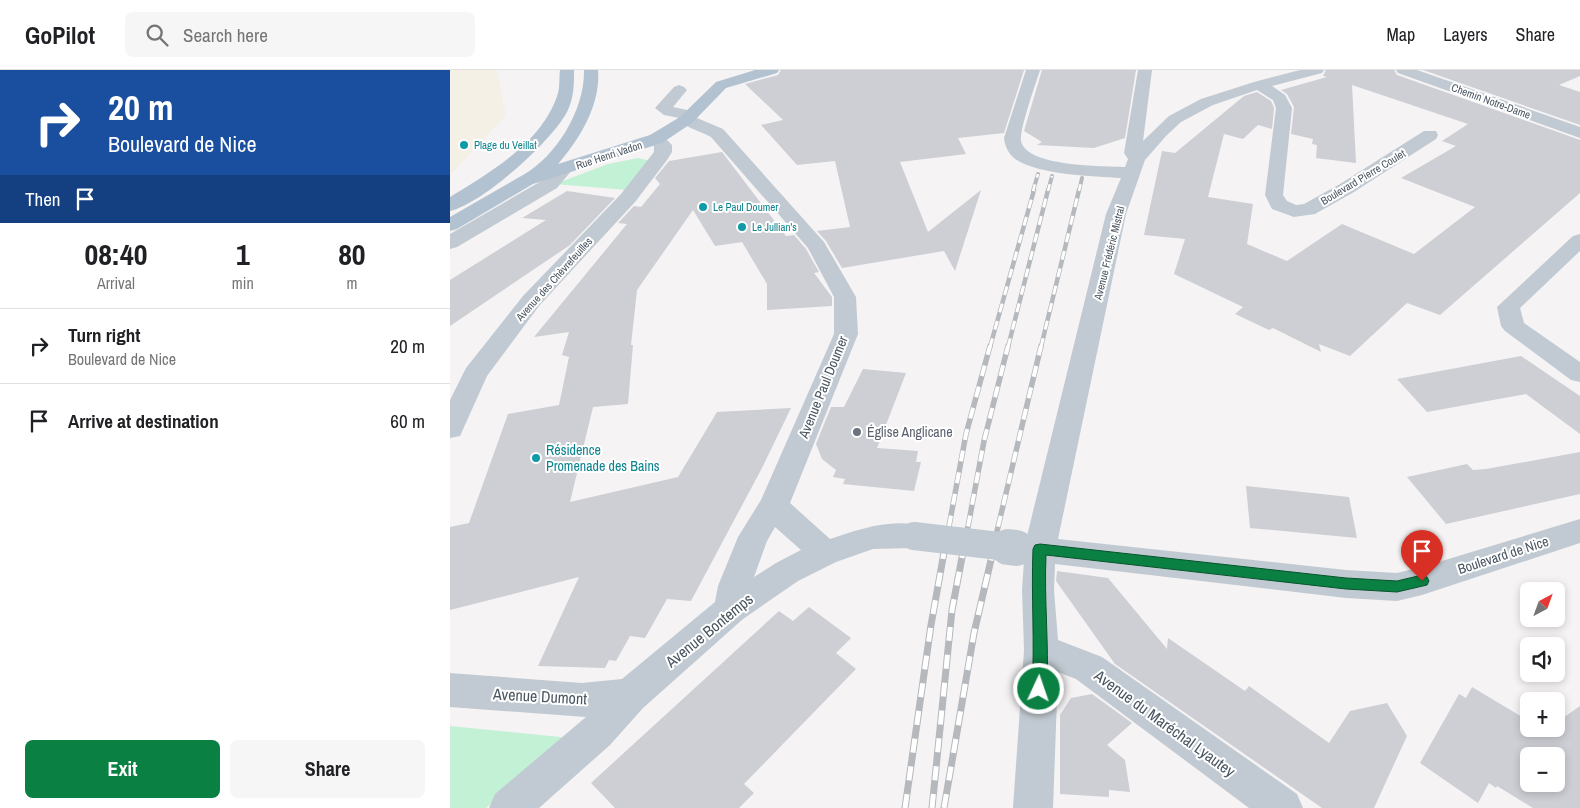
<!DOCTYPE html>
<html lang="en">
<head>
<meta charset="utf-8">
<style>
  :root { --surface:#fff; --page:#f6f6f6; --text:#202124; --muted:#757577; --line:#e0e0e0; --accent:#0b8043 }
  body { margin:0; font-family:"Archivo Narrow",sans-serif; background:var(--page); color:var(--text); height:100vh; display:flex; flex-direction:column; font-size:19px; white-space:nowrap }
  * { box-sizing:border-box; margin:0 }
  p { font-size:16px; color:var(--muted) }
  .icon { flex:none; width:28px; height:28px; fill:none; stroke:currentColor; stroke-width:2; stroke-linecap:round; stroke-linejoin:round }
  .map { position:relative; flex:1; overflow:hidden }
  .side { display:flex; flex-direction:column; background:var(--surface); width:450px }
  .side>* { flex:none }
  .banner { background:#1a4fa0; color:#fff; overflow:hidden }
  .needle { width:32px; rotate:41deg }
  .controls { position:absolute; left:1070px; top:512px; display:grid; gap:10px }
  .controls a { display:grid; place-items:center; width:45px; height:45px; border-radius:8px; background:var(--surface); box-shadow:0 2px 8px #0003; font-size:25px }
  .pin { position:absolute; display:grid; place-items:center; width:42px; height:42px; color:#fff; margin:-51px -21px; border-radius:50% 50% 50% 0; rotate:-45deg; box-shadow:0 0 5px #0007 }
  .pin .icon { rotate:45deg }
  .me { position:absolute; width:55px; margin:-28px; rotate:3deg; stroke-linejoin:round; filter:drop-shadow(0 0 4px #0008) }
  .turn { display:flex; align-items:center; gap:18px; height:105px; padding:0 25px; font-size:22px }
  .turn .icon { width:65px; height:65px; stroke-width:2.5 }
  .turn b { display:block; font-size:35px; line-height:42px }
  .then { display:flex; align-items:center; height:48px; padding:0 25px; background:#0003; gap:10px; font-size:19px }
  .eta { display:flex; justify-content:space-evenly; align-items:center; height:85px; text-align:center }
  .eta b { font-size:30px; font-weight:700; line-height:35px }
  .action { display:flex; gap:10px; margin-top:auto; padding:10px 25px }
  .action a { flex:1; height:58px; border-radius:8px; background:var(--accent); color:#fff; font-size:20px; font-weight:700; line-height:58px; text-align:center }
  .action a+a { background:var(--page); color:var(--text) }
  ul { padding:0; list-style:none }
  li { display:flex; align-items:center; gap:15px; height:75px; padding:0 25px; border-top:1px solid var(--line) }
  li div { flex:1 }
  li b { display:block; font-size:19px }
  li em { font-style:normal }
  header { display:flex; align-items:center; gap:30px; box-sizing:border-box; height:70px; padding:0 25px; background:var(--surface); border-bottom:1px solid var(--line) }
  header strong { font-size:24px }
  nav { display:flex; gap:28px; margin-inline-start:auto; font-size:18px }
  .search { width:350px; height:45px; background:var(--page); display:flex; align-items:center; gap:12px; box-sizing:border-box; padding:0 18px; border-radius:8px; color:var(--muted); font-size:19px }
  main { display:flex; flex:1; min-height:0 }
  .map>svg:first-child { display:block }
  .green { fill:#c3f1d5 }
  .sand { fill:#f5f0e5 }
  .building { fill:#cdcfd5; fill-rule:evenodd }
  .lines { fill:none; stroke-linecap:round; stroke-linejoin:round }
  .minor { fill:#c1cad2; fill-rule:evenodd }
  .major { fill:#b3c2d1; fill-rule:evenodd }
  .rail-far3-casing { stroke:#b5b8bd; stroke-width:4 }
  .rail-far2-casing { stroke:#b5b8bd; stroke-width:4.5 }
  .rail-far1-casing { stroke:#b5b8bd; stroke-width:5.5 }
  .rail-casing { stroke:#b5b8bd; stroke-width:7 }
  .rail-far3 { stroke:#fff; stroke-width:2.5; stroke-dasharray:7; stroke-linecap:butt }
  .rail-far2 { stroke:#fff; stroke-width:3; stroke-dasharray:9; stroke-linecap:butt }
  .rail-far1 { stroke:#fff; stroke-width:4; stroke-dasharray:11; stroke-linecap:butt }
  .rail { stroke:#fff; stroke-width:5; stroke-dasharray:14; stroke-linecap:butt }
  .minor-bridge-far1 { stroke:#c1cad2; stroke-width:28 }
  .minor-bridge { stroke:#c1cad2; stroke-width:36 }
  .route { fill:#0b8043; stroke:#07532c }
  .culture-dot { fill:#0f9aa8; stroke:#fff; stroke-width:2 }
  .worship-dot { fill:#6b7280; stroke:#fff; stroke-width:2 }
  .labels { text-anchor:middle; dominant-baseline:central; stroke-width:4; stroke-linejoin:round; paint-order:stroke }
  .far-street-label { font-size:11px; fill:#4a5661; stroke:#fff }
  .far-culture-label { font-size:11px; fill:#0d838f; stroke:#fff; text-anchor:start }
  .street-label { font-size:14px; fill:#4a5661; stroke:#fff }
  .worship-label { font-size:14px; fill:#5b616d; stroke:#fff; text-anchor:start }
  .culture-label { font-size:14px; fill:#0d838f; stroke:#fff; text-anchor:start }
  .near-street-label { font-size:16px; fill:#4a5661; stroke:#fff }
</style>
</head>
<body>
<header>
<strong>GoPilot</strong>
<div class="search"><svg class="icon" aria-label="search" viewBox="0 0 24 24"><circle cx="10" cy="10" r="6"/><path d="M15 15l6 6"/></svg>Search here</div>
<nav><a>Map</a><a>Layers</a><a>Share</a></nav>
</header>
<main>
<section class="side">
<div class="banner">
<div class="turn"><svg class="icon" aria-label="right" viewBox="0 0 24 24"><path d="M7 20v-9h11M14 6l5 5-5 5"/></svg><div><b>20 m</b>Boulevard de Nice</div></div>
<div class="then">Then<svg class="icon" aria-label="arrive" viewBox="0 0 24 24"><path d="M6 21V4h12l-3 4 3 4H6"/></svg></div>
</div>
<div class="eta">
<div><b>08:40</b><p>Arrival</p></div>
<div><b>1</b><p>min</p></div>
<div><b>80</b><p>m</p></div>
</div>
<ul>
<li><svg class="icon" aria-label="right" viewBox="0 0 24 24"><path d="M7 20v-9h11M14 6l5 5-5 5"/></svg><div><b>Turn right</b><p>Boulevard de Nice</p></div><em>20 m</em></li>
<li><svg class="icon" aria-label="arrive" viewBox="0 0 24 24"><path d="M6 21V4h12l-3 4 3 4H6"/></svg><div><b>Arrive at destination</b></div><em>60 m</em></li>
</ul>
<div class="action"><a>Exit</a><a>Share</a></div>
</section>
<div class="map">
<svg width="1130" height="738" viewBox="0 0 1130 738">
  <rect width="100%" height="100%" fill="#f5f3f3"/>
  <g class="green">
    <polygon points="188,88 201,91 177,120 105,114 158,94"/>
    <polygon points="0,656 120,668 36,738 0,738"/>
  </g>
  <polygon class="sand" points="0,0 47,0 56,45 0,105"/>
  <g class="building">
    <polygon points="331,0 574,0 554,63 508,68 516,84 450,92 478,162 531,120 505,201 494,181 392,198 376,171 367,161 400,157 385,91 347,95 311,55 333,50 295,14 328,5"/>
    <polygon points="592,0 686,0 675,68 644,78 587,75 592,72 574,61"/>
    <polygon points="876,0 944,0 947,5 1130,70 1130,123 990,245 957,233 900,286 869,274 871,282 823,258 819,260 785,244 793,237 724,204 735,169 694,165 712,81 725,83 794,26 807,22 821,31 824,38 822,59 808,55 793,69 774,64 758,127 803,134 797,174 837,191 892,154 964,184 1025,137 951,108 1006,76 992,71 1018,54 902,15 906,93 866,88 867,75 862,74 863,69 841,64 844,37 837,24 831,20 877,7 873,6"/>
    <polygon points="973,0 1130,0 1130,6 1109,15 1130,22 1130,55"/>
    <polygon points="272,82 336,166 344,165 356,179 369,202 364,203 382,227 382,236 317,240 317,214 292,172 265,176 243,140 187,220 181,275 183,275 178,334 143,337 120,432 228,407 267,342 341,338 312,398 241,531 217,529 195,568 180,566 166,591 159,590 155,598 88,596 129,507 0,540 0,457 19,453 58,344 109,335 119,287 112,285 119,262 84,267 177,154 168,153 184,136 191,137 210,114 205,108 219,91"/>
    <polygon points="117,121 165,128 120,175 0,256 0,210 96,150 72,148"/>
    <polygon points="1071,286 1130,326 1130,364 1076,324 977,342 947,309"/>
    <polygon points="413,299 456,303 427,378 468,381 466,392 471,392 464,421 393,414 395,409 383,407 386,400 372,389 366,374 381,337 394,337"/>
    <polygon points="1130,382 1130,424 996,454 957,407 1017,394 1023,400 1036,399"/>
    <polygon points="796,416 899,427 907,468 800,458"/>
    <polygon points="607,501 658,508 717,579 718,568 795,621 799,616 879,673 900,641 937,633 957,666 924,738 872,738 665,594 606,511"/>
    <polygon points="359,537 401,568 386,583 406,599 294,714 304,723 289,738 165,738 141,713 329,541 343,551"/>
    <path d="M1022 617 1079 651V659H1092L1096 661 1099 659H1106V653L1130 636V738H1083L1047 716 1046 718 1039 713 1028 733 970 693 1009 624 1016 628ZM1079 686H1106V714H1079Z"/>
    <polygon points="642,624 682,653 657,675 675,690 680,722 659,720 659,727 610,724 610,645 621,628"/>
  </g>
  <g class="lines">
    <g class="minor">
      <path d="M576 0H590C586 13 569 60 571 71 576 97 654 96 675 97L678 89 674 83 688 0H702L693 71 719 46 751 29 804 12 850 0H874L872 3 822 16 835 25 842 38 833 125 837 131 846 135 854 134 890 114 974 61H986L988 65 986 69 904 122 865 144 844 147 822 139 815 125 826 38 823 30 807 20 763 35 731 52 716 66 695 90 676 144 608 469 896 500 947 503 972 497 1130 449V473L972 525 947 531 896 528 605 494 604 520 608 570 652 587 847 724 853 738H799L626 609 608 602 603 738H563L574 580 572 520 574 491 561 487 556 478 561 469 572 465 577 466 656 144 671 108C643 106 586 105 564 88 558 83 555 76 554 68Z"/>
      <polygon points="946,0 967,0 1130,57 1130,68 948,3"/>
      <path d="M229 15 234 17 237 20 223 37 247 42 249 45 247 48 273 59 374 172 406 227 408 264 340 433 380 469C410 459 443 447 475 457L479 466 475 475 464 478 423 479 386 492 348 511 293 549 193 638 160 675 89 738H39L45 724 136 647 0 637V603L132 613 172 609 265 532 268 516 288 467 311 430 384 264V227L358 178 261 67C254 63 231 55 228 50L229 48 214 45 205 38 224 17ZM325 457 351 480 326 493 304 507 317 471Z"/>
      <polygon points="206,64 212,65 222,75 222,82 217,90 185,132 89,236 37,306 10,366 0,368 0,330 16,298 73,226 171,124 204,82 204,76 198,69 200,65"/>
      <polygon points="113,95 119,96 122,100 107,118 7,177 0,179 0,164 93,110 107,96"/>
      <polygon points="1130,164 1130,181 1070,238 1074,253 1130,292 1130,312 1121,310 1055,261 1051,256 1047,237 1123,166"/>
    </g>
    <g class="major">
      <path d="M110 0H124C124 15 124 28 117 42 101 72 33 133 0 141V127C41 102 94 71 108 23 110 16 109 7 110 0Z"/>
      <path d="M134 0H148C151 34 130 69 108 94L200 65 230 47 266 12 305 0H329L327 3 276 18 242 53 212 73 83 114 7 159 0 161V147C24 133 49 119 73 105 107 86 135 39 134 0Z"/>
    </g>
    <defs>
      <g id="rail-far3">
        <polyline points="583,121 588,104"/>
        <polyline points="598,121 602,106"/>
        <polyline points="629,121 632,108"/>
      </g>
      <g id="rail-far2">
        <polyline points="540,277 584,120"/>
        <polyline points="558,277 598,120"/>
        <polyline points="591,277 629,120"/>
      </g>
      <g id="rail-far1">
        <polyline points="495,478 516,364 540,276"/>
        <polyline points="514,478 534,371 558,276"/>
        <polyline points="543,478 591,276"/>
      </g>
      <g id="rail">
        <polyline points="455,738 481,555 495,477"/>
        <polyline points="482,738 502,540 514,477"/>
        <polyline points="494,738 524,563 544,477"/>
      </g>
    </defs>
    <use href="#rail-far3" class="rail-far3-casing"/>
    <use href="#rail-far2" class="rail-far2-casing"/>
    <use href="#rail-far1" class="rail-far1-casing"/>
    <use href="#rail" class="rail-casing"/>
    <use href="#rail-far3" class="rail-far3"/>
    <use href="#rail-far2" class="rail-far2"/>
    <use href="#rail-far1" class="rail-far1"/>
    <use href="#rail" class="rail"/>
    <polyline class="minor-bridge-far1" points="464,466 566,478"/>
    <polyline class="minor-bridge" points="558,477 566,478"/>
  </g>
  <path class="route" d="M590 474 896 508 947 511 972 505 977 507 979 511 977 515 947 522 896 519 596 485C594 530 599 574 597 619L594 624 589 626 584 624 582 619C585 572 581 526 583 479L585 475Z"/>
  <g class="culture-dot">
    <circle cx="14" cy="75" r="5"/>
    <circle cx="253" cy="137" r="5"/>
    <circle cx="292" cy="157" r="5"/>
    <circle cx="86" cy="388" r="5"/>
  </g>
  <circle class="worship-dot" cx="407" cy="362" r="5"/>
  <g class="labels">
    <g class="far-street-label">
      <text transform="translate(1041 31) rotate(20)">Chemin Notre-Dame</text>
      <text transform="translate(159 85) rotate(-18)">Rue Henri Vadon</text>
      <text transform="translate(913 107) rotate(-31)">Boulevard Pierre Coulet</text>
      <text transform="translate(659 183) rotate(-76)">Avenue Frédéric Mistral</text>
      <text transform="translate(104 209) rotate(-48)">Avenue des Chèvrefeuilles</text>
    </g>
    <g class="far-culture-label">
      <text x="24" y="75">Plage du Veillat</text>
      <text x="263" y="137">Le Paul Doumer</text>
      <text x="302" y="157">Le Jullian's</text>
    </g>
    <g class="street-label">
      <text transform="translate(373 317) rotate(-68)">Avenue Paul Doumer</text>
      <text transform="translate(1053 485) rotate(-18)">Boulevard de Nice</text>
    </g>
    <g class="worship-label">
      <text x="417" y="362">Église Anglicane</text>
    </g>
    <g class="culture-label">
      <text x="96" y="380">Résidence<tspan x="96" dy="16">Promenade des Bains</tspan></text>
    </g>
    <g class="near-street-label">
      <text transform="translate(259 560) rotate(-39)">Avenue Bontemps</text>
      <text transform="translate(90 626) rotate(3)">Avenue Dumont</text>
      <text transform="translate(715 653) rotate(36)">Avenue du Maréchal Lyautey</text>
    </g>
  </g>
</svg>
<div class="controls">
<a><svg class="needle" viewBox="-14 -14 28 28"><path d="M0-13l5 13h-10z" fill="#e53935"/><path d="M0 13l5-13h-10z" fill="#757577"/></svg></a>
<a><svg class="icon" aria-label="sound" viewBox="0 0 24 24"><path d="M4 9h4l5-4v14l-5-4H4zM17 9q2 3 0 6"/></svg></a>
<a>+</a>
<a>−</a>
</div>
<div class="pin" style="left:972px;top:511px;background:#d93025"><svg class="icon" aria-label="arrive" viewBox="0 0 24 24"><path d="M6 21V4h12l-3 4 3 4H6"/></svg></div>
<svg class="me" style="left:589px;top:619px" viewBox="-20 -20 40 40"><circle r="17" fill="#0b8043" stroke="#fff" stroke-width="3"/><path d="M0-11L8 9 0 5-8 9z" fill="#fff"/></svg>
</div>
</main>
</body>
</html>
